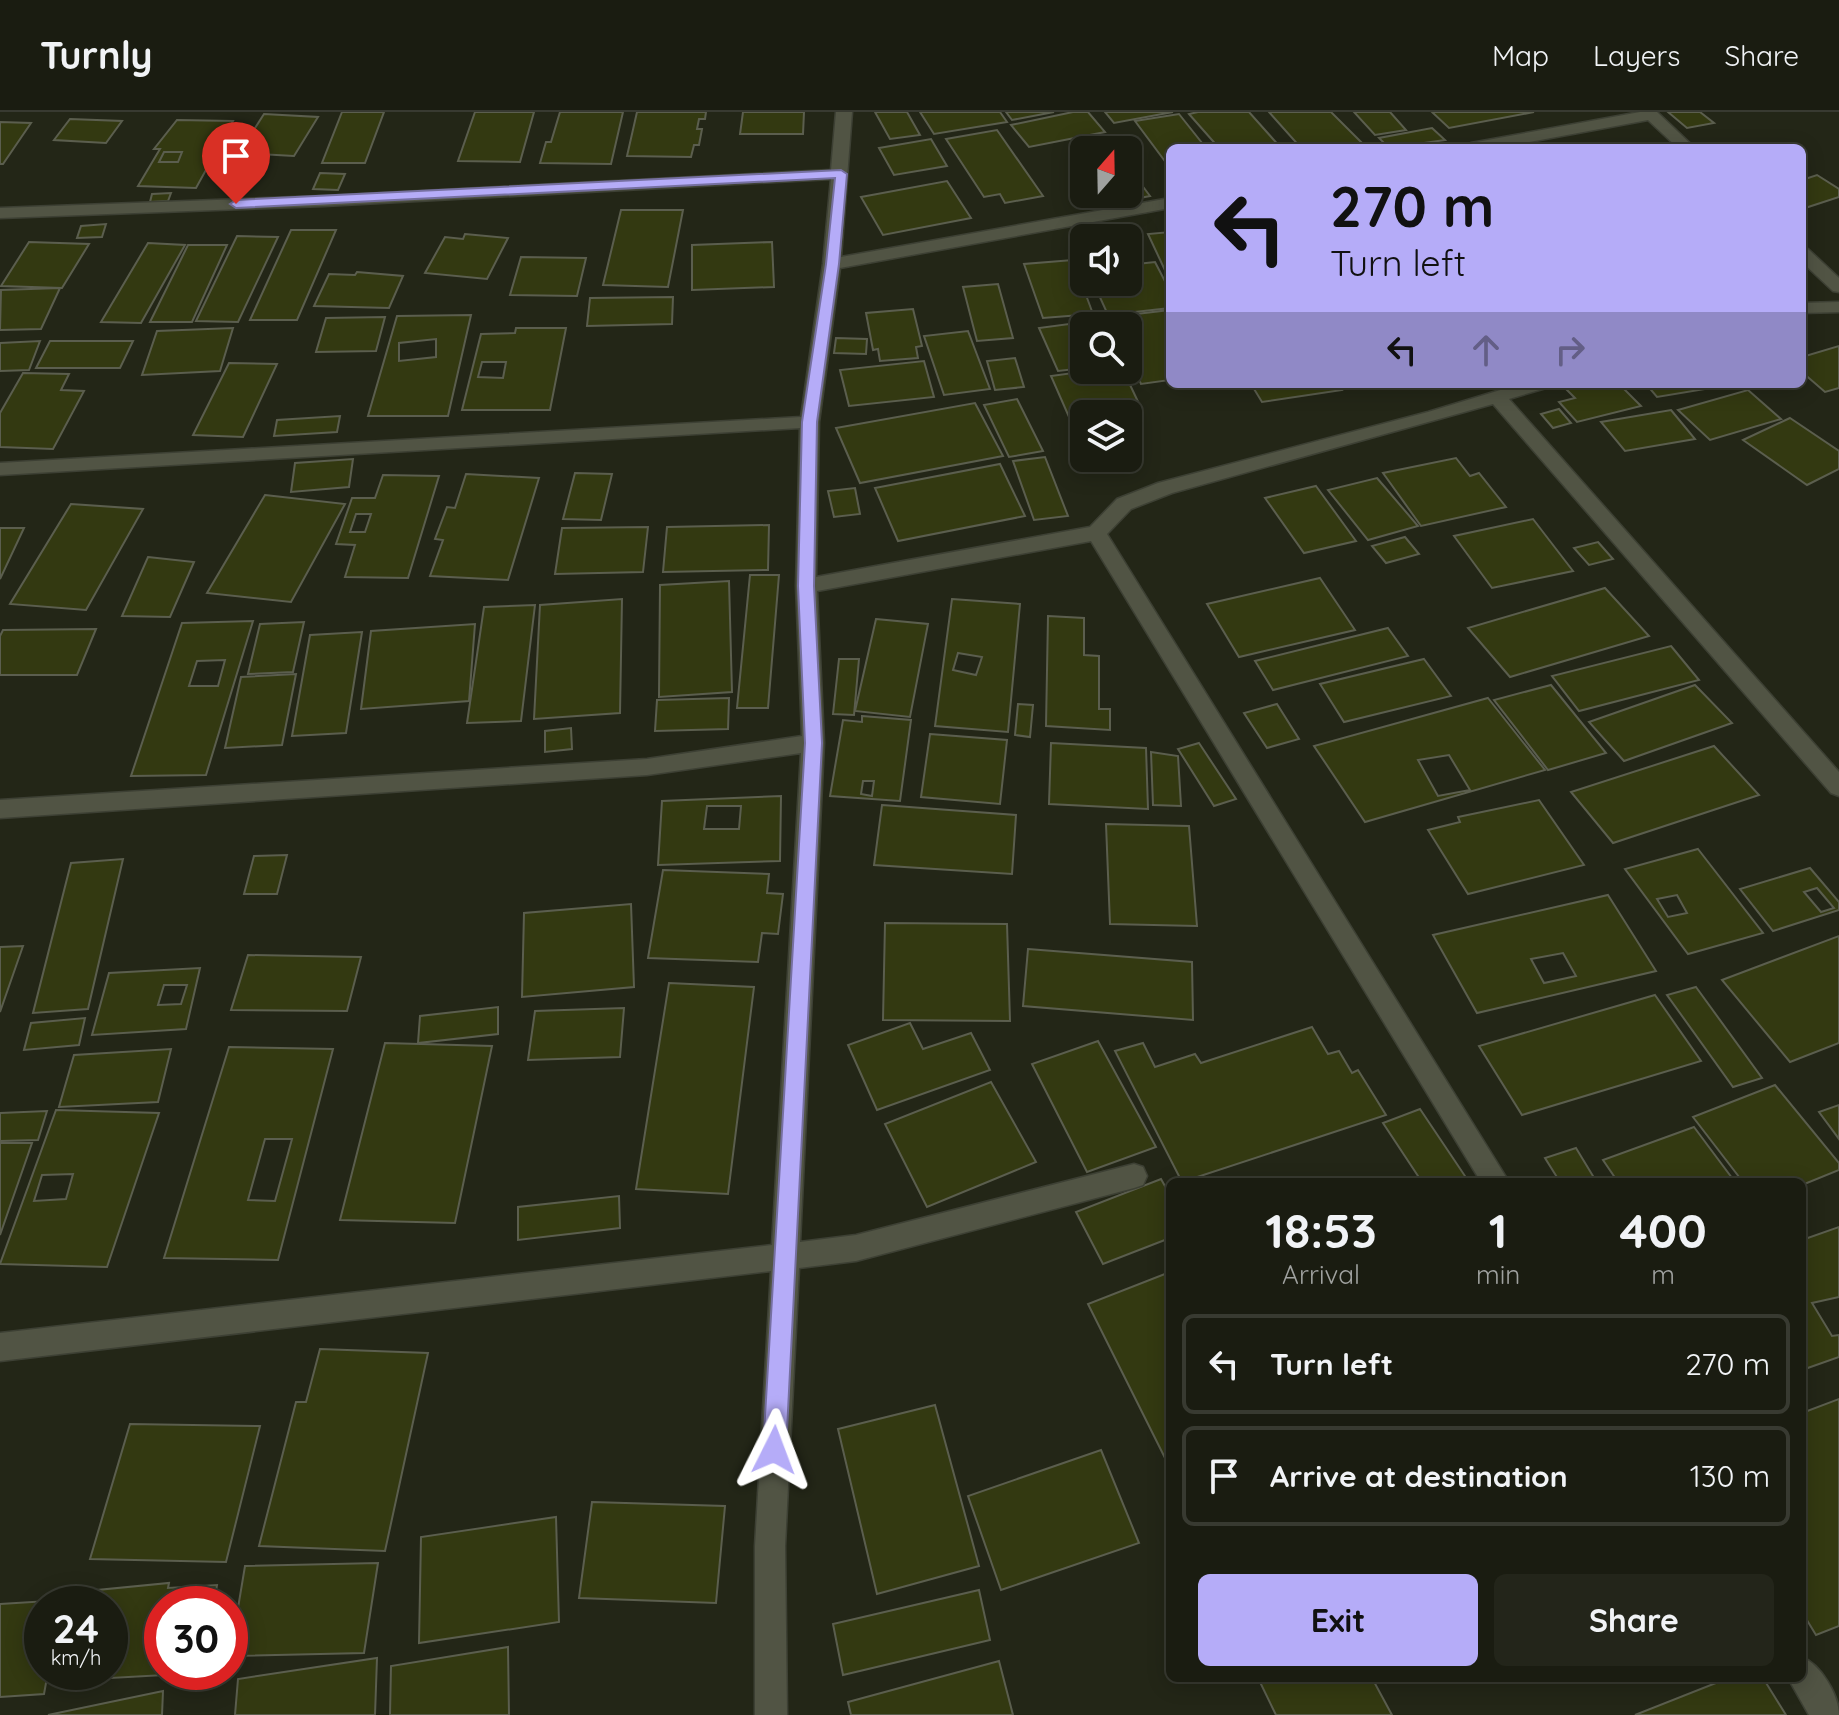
<!DOCTYPE html>
<html lang="en">
<head>
<meta charset="utf-8">
<style>
  :root { --surface:#1a1c11; --page:#23251a; --text:#f1f3f6; --muted:#9fa19f; --line:#383a31; --accent:#b5acf8 }
  body { margin:0; font-family:Quicksand,sans-serif; background:var(--page); color:var(--text); height:100vh; display:flex; flex-direction:column; font-size:30px; white-space:nowrap }
  * { box-sizing:border-box; margin:0 }
  p { font-size:26px; color:var(--muted) }
  .icon { flex:none; width:44px; height:44px; fill:none; stroke:currentColor; stroke-width:2; stroke-linecap:round; stroke-linejoin:round }
  .map { position:relative; flex:1; overflow:hidden }
  .panel { position:absolute; left:1166px; top:1066px; width:640px; height:504px; display:flex; flex-direction:column; background:var(--surface); border-radius:12px; box-shadow:0 4px 20px #0003,0 0 0 2px var(--line) }
  .panel>* { flex:none }
  .banner { position:absolute; left:1166px; top:32px; width:640px; height:244px; border-radius:12px; box-shadow:0 4px 20px #0003,0 0 0 2px var(--line); background:#b5acf8; color:#111; overflow:hidden }
  .needle { width:52px; rotate:20deg }
  .tools { position:absolute; left:1070px; top:24px; display:grid; gap:16px }
  .tools a { display:grid; place-items:center; width:72px; height:72px; border-radius:12px; background:var(--surface); box-shadow:0 4px 20px #0003,0 0 0 2px var(--line); font-size:40px }
  .speed { position:absolute; left:24px; top:1474px; display:flex; gap:16px; font-size:40px; font-weight:700; text-align:center }
  .speed>* { display:grid; place-content:center; width:104px; height:104px; border-radius:50%; background:var(--surface); box-shadow:0 4px 20px #0003,0 0 0 2px var(--line); line-height:1 }
  .speed small { font-size:20px; font-weight:400 }
  .speed .limit { border:12px solid #d22; background:#fff; color:#111 }
  .pin { position:absolute; display:grid; place-items:center; width:68px; height:68px; color:#fff; margin:-82px -34px; border-radius:50% 50% 50% 0; rotate:-45deg; box-shadow:0 0 8px #0007 }
  .pin .icon { rotate:45deg }
  .me { position:absolute; width:88px; margin:-44px; rotate:3deg; stroke-linejoin:round; filter:drop-shadow(0 0 6px #0008) }
  .turn { display:flex; align-items:center; gap:28px; height:168px; padding:0 32px; font-size:36px }
  .turn .icon { width:104px; height:104px; stroke-width:2.5 }
  .turn b { display:block; font-size:56px; line-height:68px }
  .lanes { display:flex; align-items:center; height:76px; padding:0 32px; background:#0003; justify-content:center; gap:40px; direction:ltr }
  .lanes .off { opacity:.35 }
  .eta { display:flex; justify-content:space-evenly; align-items:center; height:136px; text-align:center }
  .eta b { font-size:48px; font-weight:700; line-height:56px }
  .button { display:flex; gap:16px; margin-top:auto; padding:16px 32px }
  .button a { flex:1; height:92px; border-radius:12px; background:var(--accent); color:#111; font-size:32px; font-weight:700; line-height:92px; text-align:center }
  .button a+a { background:var(--page); color:var(--text) }
  ul { padding:0; list-style:none }
  li { display:flex; align-items:center; gap:24px; height:100px; margin:0 16px 12px; padding:0 16px; border:4px solid var(--line); border-radius:12px }
  li div { flex:1 }
  li b { display:block; font-size:30px }
  li em { font-style:normal }
  header { display:flex; align-items:center; gap:48px; box-sizing:border-box; height:112px; padding:0 40px; background:var(--surface); border-bottom:2px solid var(--line) }
  header strong { font-size:38px }
  nav { display:flex; gap:44px; margin-inline-start:auto; font-size:28px }
  .map>svg:first-child { display:block }
  .building { fill:#333911; stroke:#5b5e4e; stroke-width:2; fill-rule:evenodd }
  .lines { fill:none; stroke-linecap:round; stroke-linejoin:round }
  .minor-casing { stroke:#3d4034; stroke-width:3 }
  .minor { fill:#515444; fill-rule:evenodd }
  .route { fill:#b5acf8; stroke:#7670a1; stroke-width:2 }
</style>
</head>
<body>
<header>
<strong>Turnly</strong>
<nav><a>Map</a><a>Layers</a><a>Share</a></nav>
</header>
<div class="map">
<svg width="1839" height="1603" viewBox="0 0 1839 1603">
  <rect width="100%" height="100%" fill="#232617"/>
  <g class="building">
    <polygon points="342,0 384,0 365,51 322,51"/>
    <polygon points="475,0 534,0 520,50 458,49"/>
    <polygon points="560,0 623,0 611,52 540,51 546,30 551,30"/>
    <polygon points="637,0 706,0 705,7 699,7 697,17 702,17 699,33 694,33 691,45 627,44"/>
    <polygon points="743,0 804,0 803,22 740,22"/>
    <polygon points="875,0 907,0 920,23 890,27"/>
    <polygon points="920,0 1000,0 1007,10 934,22"/>
    <polygon points="1006,0 1054,0 1012,8"/>
    <polygon points="1073,0 1088,0 1105,20 1029,35 1011,13"/>
    <polygon points="1105,0 1173,0 1114,11"/>
    <polygon points="1198,0 1249,0 1281,36 1219,36 1189,2"/>
    <polygon points="1269,0 1331,0 1362,31 1337,36 1301,36"/>
    <polygon points="1354,0 1390,0 1406,18 1375,23"/>
    <polygon points="1432,0 1534,0 1449,16"/>
    <polygon points="1668,0 1700,0 1714,11 1687,16"/>
    <polygon points="264,2 318,5 294,44 239,41"/>
    <polygon points="1179,2 1206,36 1170,36 1170,56 1135,9"/>
    <polygon points="70,7 122,9 106,31 54,28"/>
    <polygon points="177,8 233,9 196,76 138,74 160,37 154,37"/>
    <polygon points="0,10 31,11 3,52 0,52"/>
    <polygon points="1432,16 1445,28 1389,36 1379,26"/>
    <polygon points="997,18 1043,84 1005,91 1000,82 984,85 946,27"/>
    <polygon points="931,27 947,54 894,63 879,36"/>
    <polygon points="164,40 182,40 178,50 159,50"/>
    <polygon points="320,61 345,62 338,78 313,77"/>
    <polygon points="1817,63 1839,77 1839,85 1802,97 1802,68"/>
    <polygon points="1138,68 1150,84 1093,95 1082,79 1084,82 1128,82 1128,70"/>
    <polygon points="947,69 971,106 883,123 861,85"/>
    <polygon points="171,81 168,89 150,90 152,82"/>
    <polygon points="621,98 683,98 668,175 603,173"/>
    <polygon points="106,112 102,125 77,126 81,114"/>
    <polygon points="291,118 336,118 297,208 250,208"/>
    <polygon points="1170,120 1170,169 1148,122"/>
    <polygon points="465,122 508,126 487,167 425,161 445,125 463,127"/>
    <polygon points="237,124 278,125 238,210 196,209"/>
    <polygon points="29,130 89,132 62,176 1,174"/>
    <polygon points="772,130 774,175 692,178 692,133"/>
    <polygon points="148,131 185,133 141,211 101,210"/>
    <polygon points="188,133 227,133 192,210 150,210"/>
    <polygon points="521,145 586,146 577,184 510,183"/>
    <polygon points="1073,148 1093,202 1043,206 1024,152"/>
    <polygon points="1155,150 1170,179 1170,196 1108,203 1093,170 1128,170 1128,153"/>
    <polygon points="357,160 403,164 389,196 314,194 329,162 355,163"/>
    <polygon points="998,172 1013,226 977,229 963,175"/>
    <polygon points="60,176 41,217 0,218 1,178"/>
    <polygon points="673,185 672,212 587,214 590,186"/>
    <polygon points="913,197 922,234 916,235 918,246 880,249 878,237 873,238 866,201"/>
    <polygon points="1170,198 1170,268 1141,272 1128,243 1128,214 1115,214 1111,205"/>
    <path d="M471 203 448 304H368L397 204ZM436 227V245L399 249V231Z"/>
    <polygon points="385,205 376,239 316,240 326,206"/>
    <polygon points="1099,208 1102,214 1084,214 1084,256 1058,259 1039,216"/>
    <polygon points="233,216 220,259 142,263 157,219"/>
    <path d="M516 216H566L550 298H462L481 222 515 221ZM482 250H506L503 266 478 265Z"/>
    <polygon points="968,219 990,277 944,283 924,224"/>
    <polygon points="836,226 867,227 866,242 834,241"/>
    <polygon points="40,229 29,258 0,259 0,231"/>
    <polygon points="50,229 133,229 120,256 36,256"/>
    <polygon points="1839,234 1839,276 1825,280 1802,260 1802,245"/>
    <polygon points="1015,246 1024,275 995,278 987,249"/>
    <polygon points="924,249 934,285 849,294 840,258"/>
    <polygon points="229,251 277,252 243,325 193,323"/>
    <polygon points="1095,258 1123,258 1141,296 1114,299 1115,302 1069,305 1051,264"/>
    <polygon points="23,261 69,262 61,278 84,279 53,337 0,335 0,301"/>
    <polygon points="1251,272 1339,272 1342,278 1262,290"/>
    <polygon points="1588,272 1619,272 1641,294 1577,310 1559,290 1575,286 1566,277"/>
    <polygon points="1646,272 1735,272 1657,285"/>
    <polygon points="1748,278 1781,307 1710,328 1678,298"/>
    <polygon points="1017,287 1043,339 1009,345 984,293"/>
    <polygon points="975,291 1003,344 860,371 836,316"/>
    <polygon points="1559,297 1571,311 1553,316 1541,302"/>
    <polygon points="1671,298 1695,327 1625,339 1601,310"/>
    <polygon points="340,304 337,320 274,324 277,308"/>
    <polygon points="1790,306 1839,339 1839,357 1807,373 1743,328"/>
    <polygon points="1045,345 1068,404 1034,408 1013,349"/>
    <polygon points="1456,346 1470,364 1479,361 1506,395 1421,414 1383,361"/>
    <polygon points="353,347 349,375 291,380 295,351"/>
    <polygon points="1000,352 1025,404 898,429 875,376"/>
    <polygon points="575,361 612,362 601,408 563,407"/>
    <polygon points="466,362 539,366 508,468 430,464 443,428 435,427 447,395 455,396"/>
    <path d="M383 363 439 364 408 466 345 465 355 433 336 432 352 386H375ZM356 402H371L365 420H350Z"/>
    <polygon points="1377,366 1418,414 1368,428 1328,378"/>
    <polygon points="1316,374 1356,429 1304,441 1265,386"/>
    <polygon points="855,376 860,402 834,405 828,379"/>
    <polygon points="265,383 345,392 291,490 207,481"/>
    <polygon points="71,392 143,397 86,498 10,492"/>
    <polygon points="1533,407 1573,459 1492,476 1454,424"/>
    <polygon points="769,413 768,458 663,460 667,415"/>
    <polygon points="648,415 643,460 555,462 562,416"/>
    <polygon points="0,416 24,416 0,467"/>
    <polygon points="1405,425 1419,442 1386,451 1372,434"/>
    <polygon points="1598,430 1613,447 1589,453 1574,436"/>
    <polygon points="148,445 194,450 170,505 122,504"/>
    <polygon points="750,463 779,463 768,596 737,596"/>
    <polygon points="1320,466 1355,518 1239,545 1207,492"/>
    <polygon points="729,469 732,580 659,585 660,473"/>
    <polygon points="1605,476 1649,524 1510,565 1468,516"/>
    <polygon points="622,487 620,601 534,607 540,493"/>
    <path d="M952 487 1020 492 1008 620 935 614ZM958 541 982 545 976 563 953 558Z"/>
    <polygon points="535,493 521,609 467,611 484,495"/>
    <polygon points="1048,504 1084,506 1084,543 1099,544 1099,597 1110,597 1110,618 1046,614"/>
    <polygon points="876,507 928,512 910,605 855,599"/>
    <path d="M253 509 206 663 131 664 182 511ZM225 548 218 574H189L197 549Z"/>
    <polygon points="304,510 293,560 248,562 260,512"/>
    <polygon points="475,512 469,589 361,597 371,519"/>
    <polygon points="1388,516 1408,544 1273,578 1255,549"/>
    <polygon points="96,517 77,563 0,563 0,524 3,518"/>
    <polygon points="362,520 346,621 292,624 310,523"/>
    <polygon points="1671,534 1699,568 1579,599 1552,564"/>
    <polygon points="839,547 859,547 854,603 833,602"/>
    <polygon points="1424,547 1451,584 1344,610 1320,572"/>
    <polygon points="296,562 282,633 225,636 241,565"/>
    <polygon points="1551,573 1606,641 1548,658 1494,588"/>
    <polygon points="1695,573 1732,611 1624,649 1589,610"/>
    <polygon points="729,586 728,617 655,619 657,588"/>
    <path d="M1488 586 1545 658 1365 710 1314 634ZM1449 643 1470 678 1438 684 1418 648Z"/>
    <polygon points="1018,592 1033,593 1030,625 1015,623"/>
    <polygon points="1277,592 1299,627 1267,636 1244,601"/>
    <path d="M862 604 911 608 900 689 830 684 843 608 862 610ZM863 669H874L872 684 861 682Z"/>
    <polygon points="571,616 572,637 545,640 545,619"/>
    <polygon points="930,622 1007,628 1000,692 921,685"/>
    <polygon points="1051,631 1146,636 1148,697 1049,692"/>
    <polygon points="1199,631 1236,687 1214,694 1178,637"/>
    <polygon points="1714,634 1759,683 1613,731 1571,680"/>
    <polygon points="1151,640 1178,644 1181,694 1153,693"/>
    <path d="M781 684 780 749 658 753 662 689ZM707 694H741L739 717H704Z"/>
    <polygon points="1539,688 1584,753 1468,782 1428,718 1460,710 1458,705"/>
    <polygon points="882,693 1016,703 1012,762 874,753"/>
    <polygon points="1106,712 1189,714 1197,814 1110,812"/>
    <path d="M1698 737 1763 821 1688 842 1625 757ZM1677 783 1687 801 1668 805 1657 787Z"/>
    <polygon points="287,743 277,782 244,782 254,744"/>
    <polygon points="123,747 88,897 33,901 71,751"/>
    <path d="M1810 756 1839 790V798L1773 819 1740 777ZM1817 776 1834 796 1821 800 1804 780Z"/>
    <polygon points="663,758 769,762 767,781 783,782 778,822 762,821 758,850 648,846"/>
    <path d="M1608 783 1656 859 1477 901 1433 823ZM1563 841 1576 864 1544 871 1531 847Z"/>
    <polygon points="631,792 634,875 522,885 524,801"/>
    <polygon points="885,811 1007,812 1010,909 883,908"/>
    <polygon points="1839,824 1839,931 1790,950 1722,868"/>
    <polygon points="23,834 0,900 0,835"/>
    <polygon points="1028,837 1192,850 1193,908 1023,894"/>
    <polygon points="248,843 361,845 347,899 231,898"/>
    <path d="M200 856 186 917 92 923 109 861ZM164 873H187L181 892 158 893Z"/>
    <polygon points="669,871 754,875 728,1082 636,1077"/>
    <polygon points="1696,875 1762,966 1733,975 1667,883"/>
    <polygon points="1655,883 1701,949 1522,1003 1479,934"/>
    <polygon points="498,895 498,922 418,931 420,904"/>
    <polygon points="624,896 620,945 528,948 535,899"/>
    <polygon points="85,906 79,933 24,938 31,911"/>
    <polygon points="910,911 923,937 971,921 990,958 877,998 848,933"/>
    <polygon points="1312,915 1328,942 1339,939 1352,961 1358,958 1386,1003 1182,1070 1115,939 1143,931 1155,955 1195,942 1201,951"/>
    <polygon points="1098,929 1156,1035 1087,1060 1032,952"/>
    <polygon points="385,931 492,934 455,1111 340,1108"/>
    <path d="M229 935 333 937 278 1148 164 1146ZM265 1027H292L275 1089 248 1088Z"/>
    <polygon points="171,937 158,990 59,995 74,943"/>
    <polygon points="991,970 1036,1050 927,1095 885,1012"/>
    <polygon points="1775,973 1839,1051 1839,1058 1802,1073 1802,1070 1743,1070 1693,1005"/>
    <polygon points="1839,993 1839,1027 1819,1000"/>
    <polygon points="1420,997 1467,1067 1422,1070 1383,1011"/>
    <path d="M56 998 159 1001 107 1155 0 1152ZM73 1062 66 1087 34 1089 42 1063Z"/>
    <polygon points="47,999 38,1028 0,1029 0,1001"/>
    <polygon points="1694,1015 1735,1070 1618,1070 1603,1048"/>
    <polygon points="0,1031 32,1031 0,1123"/>
    <polygon points="1576,1036 1596,1069 1560,1070 1545,1046"/>
    <polygon points="1161,1067 1170,1083 1170,1126 1103,1152 1076,1100"/>
    <polygon points="619,1084 620,1116 518,1128 518,1095"/>
    <polygon points="1839,1115 1839,1185 1812,1191 1832,1224 1839,1223 1839,1245 1802,1258 1802,1128"/>
    <polygon points="1170,1160 1170,1356 1088,1192"/>
    <polygon points="320,1237 428,1241 385,1439 259,1434 296,1290 306,1290"/>
    <polygon points="1839,1287 1839,1514 1816,1523 1802,1500 1802,1301"/>
    <polygon points="935,1293 979,1454 877,1482 838,1317"/>
    <polygon points="130,1312 260,1314 226,1450 90,1447"/>
    <polygon points="1101,1338 1139,1431 1001,1478 968,1384"/>
    <polygon points="592,1390 725,1394 716,1491 579,1486"/>
    <polygon points="556,1405 559,1510 419,1531 421,1425"/>
    <polygon points="378,1451 364,1541 230,1544 245,1454"/>
    <polygon points="169,1471 168,1476 217,1473 214,1492 162,1492 162,1560 201,1561 56,1569 58,1560 110,1560 110,1492 74,1492 77,1480"/>
    <polygon points="979,1478 990,1528 843,1563 833,1512"/>
    <polygon points="64,1488 63,1492 42,1492 42,1560 48,1560 44,1582 0,1585 0,1492"/>
    <polygon points="508,1535 509,1603 390,1603 391,1554"/>
    <polygon points="377,1546 375,1603 235,1603 238,1567"/>
    <polygon points="999,1549 1013,1603 851,1603 848,1590"/>
    <polygon points="1258,1566 1372,1566 1392,1603 1276,1603"/>
    <polygon points="1713,1566 1763,1566 1786,1603 1635,1603 1716,1571"/>
    <polygon points="163,1579 162,1603 48,1603"/>
  </g>
  <g class="lines">
    <defs>
      <g id="minor">
        <polygon points="836,0 852,0 841,145 1170,86 1170,96 840,156 819,310 816,465 1090,415 1117,387 1158,371 1428,300 1520,272 1549,272 1546,276 1509,287 1839,660 1839,684 1831,681 1493,292 1172,381 1131,397 1107,422 1509,1070 1481,1070 1091,429 817,479 824,631 800,1130 856,1123 1134,1052 1143,1055 1147,1064 1143,1073 1134,1076 856,1149 799,1156 785,1434 787,1603 755,1603 755,1434 771,1159 0,1249 0,1221 772,1133 801,641 647,663 0,706 0,688 647,647 802,624 796,474 800,316 0,363 0,351 801,305 823,152 831,67 324,94 0,106 0,96 324,84 831,58"/>
        <polygon points="1640,0 1657,0 1695,36 1678,36 1648,8 1497,36 1463,36 1471,31"/>
        <polygon points="1802,136 1808,137 1839,166 1839,180 1833,179 1802,150"/>
        <polygon points="1839,190 1839,200 1802,201 1802,191"/>
        <path d="M1802 1545C1821 1553 1839 1583 1839 1603H1809L1788 1566H1802Z"/>
      </g>
    </defs>
    <use href="#minor" class="minor-casing"/>
    <use href="#minor" class="minor"/>
  </g>
  <polygon class="route" points="841,58 847,62 839,152 817,310 814,474 822,631 786,1338 782,1346 774,1349 766,1346 763,1338 805,631 798,474 802,310 826,152 835,66 236,96 230,92 236,88"/>
</svg>
<div class="tools">
<a><svg class="needle" viewBox="-14 -14 28 28"><path d="M0-13l5 13h-10z" fill="#e53935"/><path d="M0 13l5-13h-10z" fill="#9fa19f"/></svg></a>
<a><svg class="icon" aria-label="sound" viewBox="0 0 24 24"><path d="M4 9h4l5-4v14l-5-4H4zM17 9q2 3 0 6"/></svg></a>
<a><svg class="icon" aria-label="search" viewBox="0 0 24 24"><circle cx="10" cy="10" r="6"/><path d="M15 15l6 6"/></svg></a>
<a><svg class="icon" aria-label="layers" viewBox="0 0 24 24"><path d="M12 4l9 5-9 5-9-5zM3 14l9 5 9-5"/></svg></a>
</div>
<div class="speed"><div>24<small>km/h</small></div><div class="limit">30</div></div>
<div class="pin" style="left:236px;top:92px;background:#d93025"><svg class="icon" aria-label="arrive" viewBox="0 0 24 24"><path d="M6 21V4h12l-3 4 3 4H6"/></svg></div>
<svg class="me" style="left:774px;top:1338px" viewBox="-20 -20 40 40"><path d="M0-17L14 15 0 8-14 15z" fill="#b5acf8" stroke="#fff" stroke-width="4"/></svg>
<div class="banner">
<div class="turn"><svg class="icon" aria-label="left" viewBox="0 0 24 24"><path d="M17 20v-9H6M10 6l-5 5 5 5"/></svg><div><b>270 m</b>Turn left</div></div>
<div class="lanes"><svg class="icon" aria-label="left" viewBox="0 0 24 24"><path d="M17 20v-9H6M10 6l-5 5 5 5"/></svg><svg class="icon off" aria-label="ahead" viewBox="0 0 24 24"><path d="M12 20V5M6 11l6-6 6 6"/></svg><svg class="icon off" aria-label="right" viewBox="0 0 24 24"><path d="M7 20v-9h11M14 6l5 5-5 5"/></svg></div>
</div>
<section class="panel">
<div class="eta">
<div><b>18:53</b><p>Arrival</p></div>
<div><b>1</b><p>min</p></div>
<div><b>400</b><p>m</p></div>
</div>
<ul>
<li><svg class="icon" aria-label="left" viewBox="0 0 24 24"><path d="M17 20v-9H6M10 6l-5 5 5 5"/></svg><div><b>Turn left</b></div><em>270 m</em></li>
<li><svg class="icon" aria-label="arrive" viewBox="0 0 24 24"><path d="M6 21V4h12l-3 4 3 4H6"/></svg><div><b>Arrive at destination</b></div><em>130 m</em></li>
</ul>
<div class="button"><a>Exit</a><a>Share</a></div>
</section>
</div>
</body>
</html>
